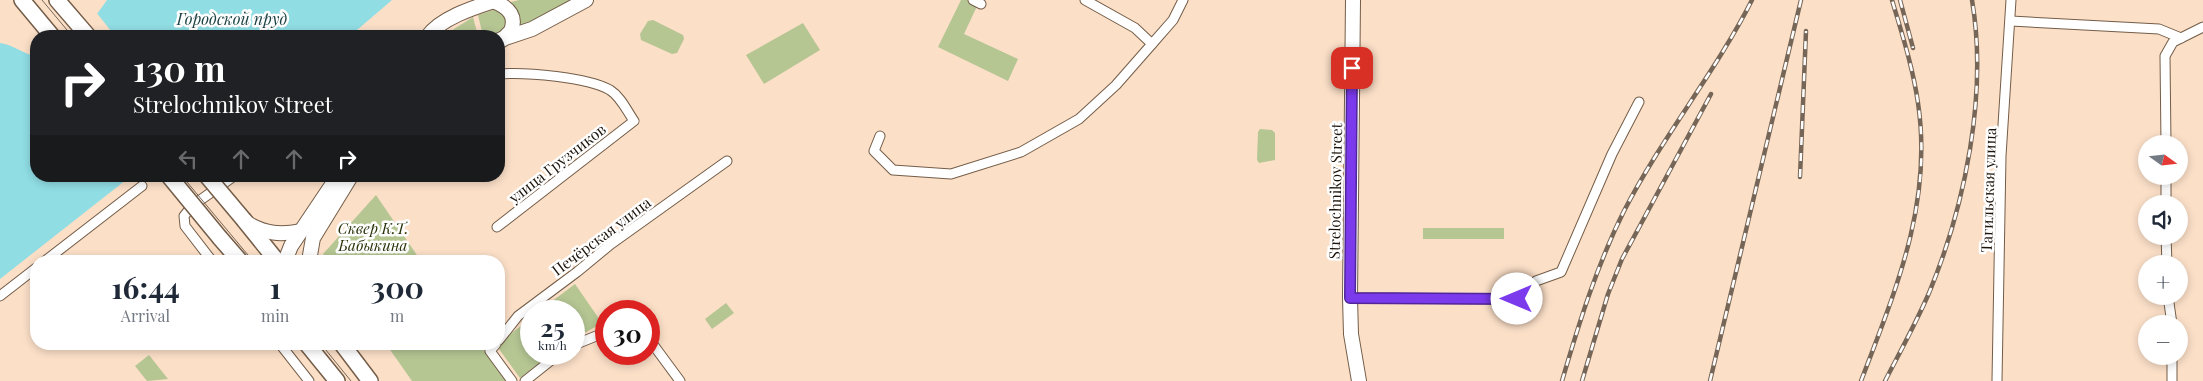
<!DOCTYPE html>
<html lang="en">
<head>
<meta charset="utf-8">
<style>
  :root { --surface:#fff; --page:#f6f6f7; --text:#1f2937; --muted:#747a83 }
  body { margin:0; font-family:"Playfair Display",serif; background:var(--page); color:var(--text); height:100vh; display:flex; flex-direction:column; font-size:19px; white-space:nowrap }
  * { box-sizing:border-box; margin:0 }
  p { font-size:16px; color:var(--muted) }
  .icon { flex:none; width:28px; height:28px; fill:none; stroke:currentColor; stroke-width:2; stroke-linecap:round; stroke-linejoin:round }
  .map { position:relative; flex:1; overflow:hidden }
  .drawer { position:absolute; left:30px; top:255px; width:475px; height:95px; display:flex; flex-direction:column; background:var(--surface); border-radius:20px; box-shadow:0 2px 8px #0003 }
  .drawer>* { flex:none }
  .hud { position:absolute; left:30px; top:30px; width:475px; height:152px; border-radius:20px; box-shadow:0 2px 8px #0003; background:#202124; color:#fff; overflow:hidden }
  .needle { width:32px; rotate:105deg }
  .fabs { position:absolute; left:2138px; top:135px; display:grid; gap:10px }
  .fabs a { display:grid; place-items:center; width:50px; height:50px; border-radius:50%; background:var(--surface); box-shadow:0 2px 8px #0003; font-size:25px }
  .speed { position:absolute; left:520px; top:300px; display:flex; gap:10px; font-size:25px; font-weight:700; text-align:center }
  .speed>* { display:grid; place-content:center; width:65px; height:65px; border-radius:50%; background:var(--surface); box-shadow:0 2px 8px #0003; line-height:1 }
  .speed small { font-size:12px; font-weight:400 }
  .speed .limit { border:8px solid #d22; background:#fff; color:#111 }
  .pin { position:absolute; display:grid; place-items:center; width:42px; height:42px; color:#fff; margin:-21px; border-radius:10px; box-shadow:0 2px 8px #0006 }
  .me { position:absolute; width:55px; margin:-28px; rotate:270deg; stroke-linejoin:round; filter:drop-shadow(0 0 4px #0008) }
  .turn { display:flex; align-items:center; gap:18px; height:105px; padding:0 20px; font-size:22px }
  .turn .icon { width:65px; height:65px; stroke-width:2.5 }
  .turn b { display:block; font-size:35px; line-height:42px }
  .lanes { display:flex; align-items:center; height:48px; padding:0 20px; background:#0003; justify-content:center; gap:25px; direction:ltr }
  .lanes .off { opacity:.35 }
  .eta { display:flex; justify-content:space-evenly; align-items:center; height:85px; text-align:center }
  .eta b { font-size:30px; font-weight:700; line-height:35px }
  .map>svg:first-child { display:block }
  .green { fill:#b5c693 }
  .water { fill:#90dde4 }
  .pier { fill:#fbdfc7 }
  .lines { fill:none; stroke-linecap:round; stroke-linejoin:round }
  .street-casing { stroke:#745d48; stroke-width:11 }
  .secondary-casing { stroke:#745d48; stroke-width:16 }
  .primary-casing { stroke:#745d48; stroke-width:18 }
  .street { stroke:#fff; stroke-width:9 }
  .secondary { stroke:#fff; stroke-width:14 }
  .primary { stroke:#fff; stroke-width:15 }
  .tram { stroke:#766657; stroke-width:1 }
  .rail-casing { stroke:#766657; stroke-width:4.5 }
  .rail { stroke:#fff; stroke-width:2.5; stroke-dasharray:8; stroke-linecap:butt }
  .primary-bridge-casing { stroke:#745d48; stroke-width:18; stroke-linecap:butt }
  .primary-bridge { stroke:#fff; stroke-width:15 }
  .route-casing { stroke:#51269a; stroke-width:12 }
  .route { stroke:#7c3aed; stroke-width:9 }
  .labels { text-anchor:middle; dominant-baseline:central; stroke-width:5; stroke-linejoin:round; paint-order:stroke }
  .street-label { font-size:15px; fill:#1c130a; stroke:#fff }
  .park-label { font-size:15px; font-style:italic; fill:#263107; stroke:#fff }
  .water-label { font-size:16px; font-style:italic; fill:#1d4245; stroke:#fff }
</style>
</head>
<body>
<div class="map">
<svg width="2203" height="381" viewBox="0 0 2203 381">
  <rect width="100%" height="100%" fill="#fbdfc7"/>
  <g class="green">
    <polygon points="519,0 575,0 516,31 507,3"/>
    <polygon points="961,0 970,0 978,4 964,34 1018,59 1008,81 938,47"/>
    <polygon points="496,9 503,11 510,20 500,34 483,36 478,15"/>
    <polygon points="473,17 478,36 443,36"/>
    <polygon points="653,20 683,35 684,39 677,53 672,54 641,40 640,34 648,21"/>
    <polygon points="803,23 820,50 764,84 746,55"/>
    <polygon points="1260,129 1272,130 1275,133 1275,160 1259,163 1257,160 1258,132"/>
    <polygon points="376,195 421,261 328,261 323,254"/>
    <rect x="1423" y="228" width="81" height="11"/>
    <polygon points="575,284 602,323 574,339 574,311 539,311"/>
    <polygon points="726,303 734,313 712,329 705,319"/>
    <polygon points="531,318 531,354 551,354 520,378 496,345"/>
    <polygon points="386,344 479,344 506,381 412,381"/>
    <polygon points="149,355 168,379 147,381 135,366"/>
  </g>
  <g class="water">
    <polygon points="107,0 392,0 350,36 72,36 97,14"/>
    <path d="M0 43C14 45 23 54 36 56V176H131L0 279Z"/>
  </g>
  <polygon class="pier" points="96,12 115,36 69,36 70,34"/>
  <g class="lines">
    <defs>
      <g id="street">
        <polyline points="973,0 981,4"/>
        <polyline points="1085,0 1135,28 1152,44"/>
        <polyline points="2011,21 2159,29 2181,38"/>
        <polyline points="880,136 874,151 893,170 951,174 1021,152 1079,119 1116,85 1152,44 1173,20 1183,0"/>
        <polyline points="2166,144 2165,56 2173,42 2203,27"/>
        <polyline points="2166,176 2166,204"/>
        <path d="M497 227 634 121C627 111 621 97 610 90 587 77 526 72 499 74"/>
        <polyline points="2166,236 2167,264"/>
        <polyline points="45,261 142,186"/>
        <polyline points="212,261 185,226 184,216 192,206 234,176"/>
        <polyline points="0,296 36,268"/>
        <polyline points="2168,296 2172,324"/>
        <polyline points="1350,298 1517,299 1536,281 1561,272 1612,154 1639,102"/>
        <polyline points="649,339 680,381"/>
        <polyline points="499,340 518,316 577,272 611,244 727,161"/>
        <polyline points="280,344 309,381"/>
        <polyline points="496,344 490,351 512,381"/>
        <polyline points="574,345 606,332"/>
        <polyline points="525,381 559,354"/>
        <polyline points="1997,381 2001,156 2011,0"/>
        <polyline points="2172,381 2172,356"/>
      </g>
      <g id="secondary">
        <polyline points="1353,0 1350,298 1351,334 1359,381"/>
        <path d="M493 1C508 7 517 15 511 31L502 40"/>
        <path d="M428 36C442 17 476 7 497 0"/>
        <polyline points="499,40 532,29 586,0"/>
        <path d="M247 223C265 234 281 235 301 231"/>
        <polyline points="285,261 291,246 338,176"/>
        <polyline points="309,261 313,238 351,176"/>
      </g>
      <g id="primary">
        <polyline points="22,0 52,36"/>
        <polyline points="57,0 88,36"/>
        <polyline points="244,220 277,261"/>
        <polyline points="220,238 240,261"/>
        <polyline points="307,344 337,381"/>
        <polyline points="342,344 370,381"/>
      </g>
    </defs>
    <use href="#street" class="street-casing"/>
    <use href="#secondary" class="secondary-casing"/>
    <use href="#primary" class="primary-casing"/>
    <use href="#street" class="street"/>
    <use href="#secondary" class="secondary"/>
    <use href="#primary" class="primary"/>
    <g class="tram">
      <polyline points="42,0 72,36"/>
      <polyline points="182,176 253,261"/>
      <polyline points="321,344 351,381"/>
    </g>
    <defs>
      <g id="rail">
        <polyline points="1900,0 1913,48"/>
        <polyline points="1800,177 1806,31"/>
        <path d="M1562 381C1579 323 1597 265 1624 211 1662 137 1715 73 1752 0"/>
        <polyline points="1582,381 1608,294 1622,259 1711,94"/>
        <polyline points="1710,381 1801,0"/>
        <path d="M1861 381C1896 289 1933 203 1918 103 1913 68 1902 34 1892 0"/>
        <path d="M1885 381C1900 352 1916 323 1929 293 1965 206 1988 94 1972 0"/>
      </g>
    </defs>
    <use href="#rail" class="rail-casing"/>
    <use href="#rail" class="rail"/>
    <defs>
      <g id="primary-bridge">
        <polyline points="169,176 220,238"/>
        <polyline points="207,176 244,220"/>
      </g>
    </defs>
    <use href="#primary-bridge" class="primary-bridge-casing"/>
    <use href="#primary-bridge" class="primary-bridge"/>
  </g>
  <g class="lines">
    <defs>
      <polyline id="route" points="1352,68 1350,298 1517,299"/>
    </defs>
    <use href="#route" class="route-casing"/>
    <use href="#route" class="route"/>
  </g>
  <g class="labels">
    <g class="street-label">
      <text transform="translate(557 163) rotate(-38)">улица Грузчиков</text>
      <text transform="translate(1988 190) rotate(-88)">Тагильская улица</text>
      <text transform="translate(1335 191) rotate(-89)">Strelochnikov Street</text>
      <text transform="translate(601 236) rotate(-37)">Печёрская улица</text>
    </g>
    <g class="park-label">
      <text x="373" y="228">Сквер К.Т.<tspan x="373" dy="17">Бабыкина</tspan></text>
    </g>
    <g class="water-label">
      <text x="232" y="18">Городской пруд</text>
    </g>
  </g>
</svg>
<div class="fabs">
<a><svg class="needle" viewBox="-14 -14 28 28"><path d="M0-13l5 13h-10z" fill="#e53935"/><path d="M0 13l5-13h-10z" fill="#747a83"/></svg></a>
<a><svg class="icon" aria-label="sound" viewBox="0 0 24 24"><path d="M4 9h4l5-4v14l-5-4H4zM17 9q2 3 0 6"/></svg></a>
<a>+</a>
<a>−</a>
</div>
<div class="speed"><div>25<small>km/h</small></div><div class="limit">30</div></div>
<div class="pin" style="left:1352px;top:68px;background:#d93025"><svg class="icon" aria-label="arrive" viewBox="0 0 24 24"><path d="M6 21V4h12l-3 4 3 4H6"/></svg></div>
<svg class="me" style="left:1517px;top:299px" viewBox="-20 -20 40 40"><circle r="19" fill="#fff"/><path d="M0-13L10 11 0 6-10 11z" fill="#7c3aed"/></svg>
<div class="hud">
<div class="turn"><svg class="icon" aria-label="right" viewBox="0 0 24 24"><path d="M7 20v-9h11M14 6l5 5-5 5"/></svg><div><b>130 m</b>Strelochnikov Street</div></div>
<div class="lanes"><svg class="icon off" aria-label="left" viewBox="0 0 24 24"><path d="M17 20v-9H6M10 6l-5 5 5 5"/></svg><svg class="icon off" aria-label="ahead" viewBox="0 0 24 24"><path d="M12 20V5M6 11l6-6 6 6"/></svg><svg class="icon off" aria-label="ahead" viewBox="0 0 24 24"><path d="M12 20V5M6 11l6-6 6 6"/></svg><svg class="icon" aria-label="right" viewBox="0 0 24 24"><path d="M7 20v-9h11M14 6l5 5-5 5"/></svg></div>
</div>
<section class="drawer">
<div class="eta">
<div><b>16:44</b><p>Arrival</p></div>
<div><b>1</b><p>min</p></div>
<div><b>300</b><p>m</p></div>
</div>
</section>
</div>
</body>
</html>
